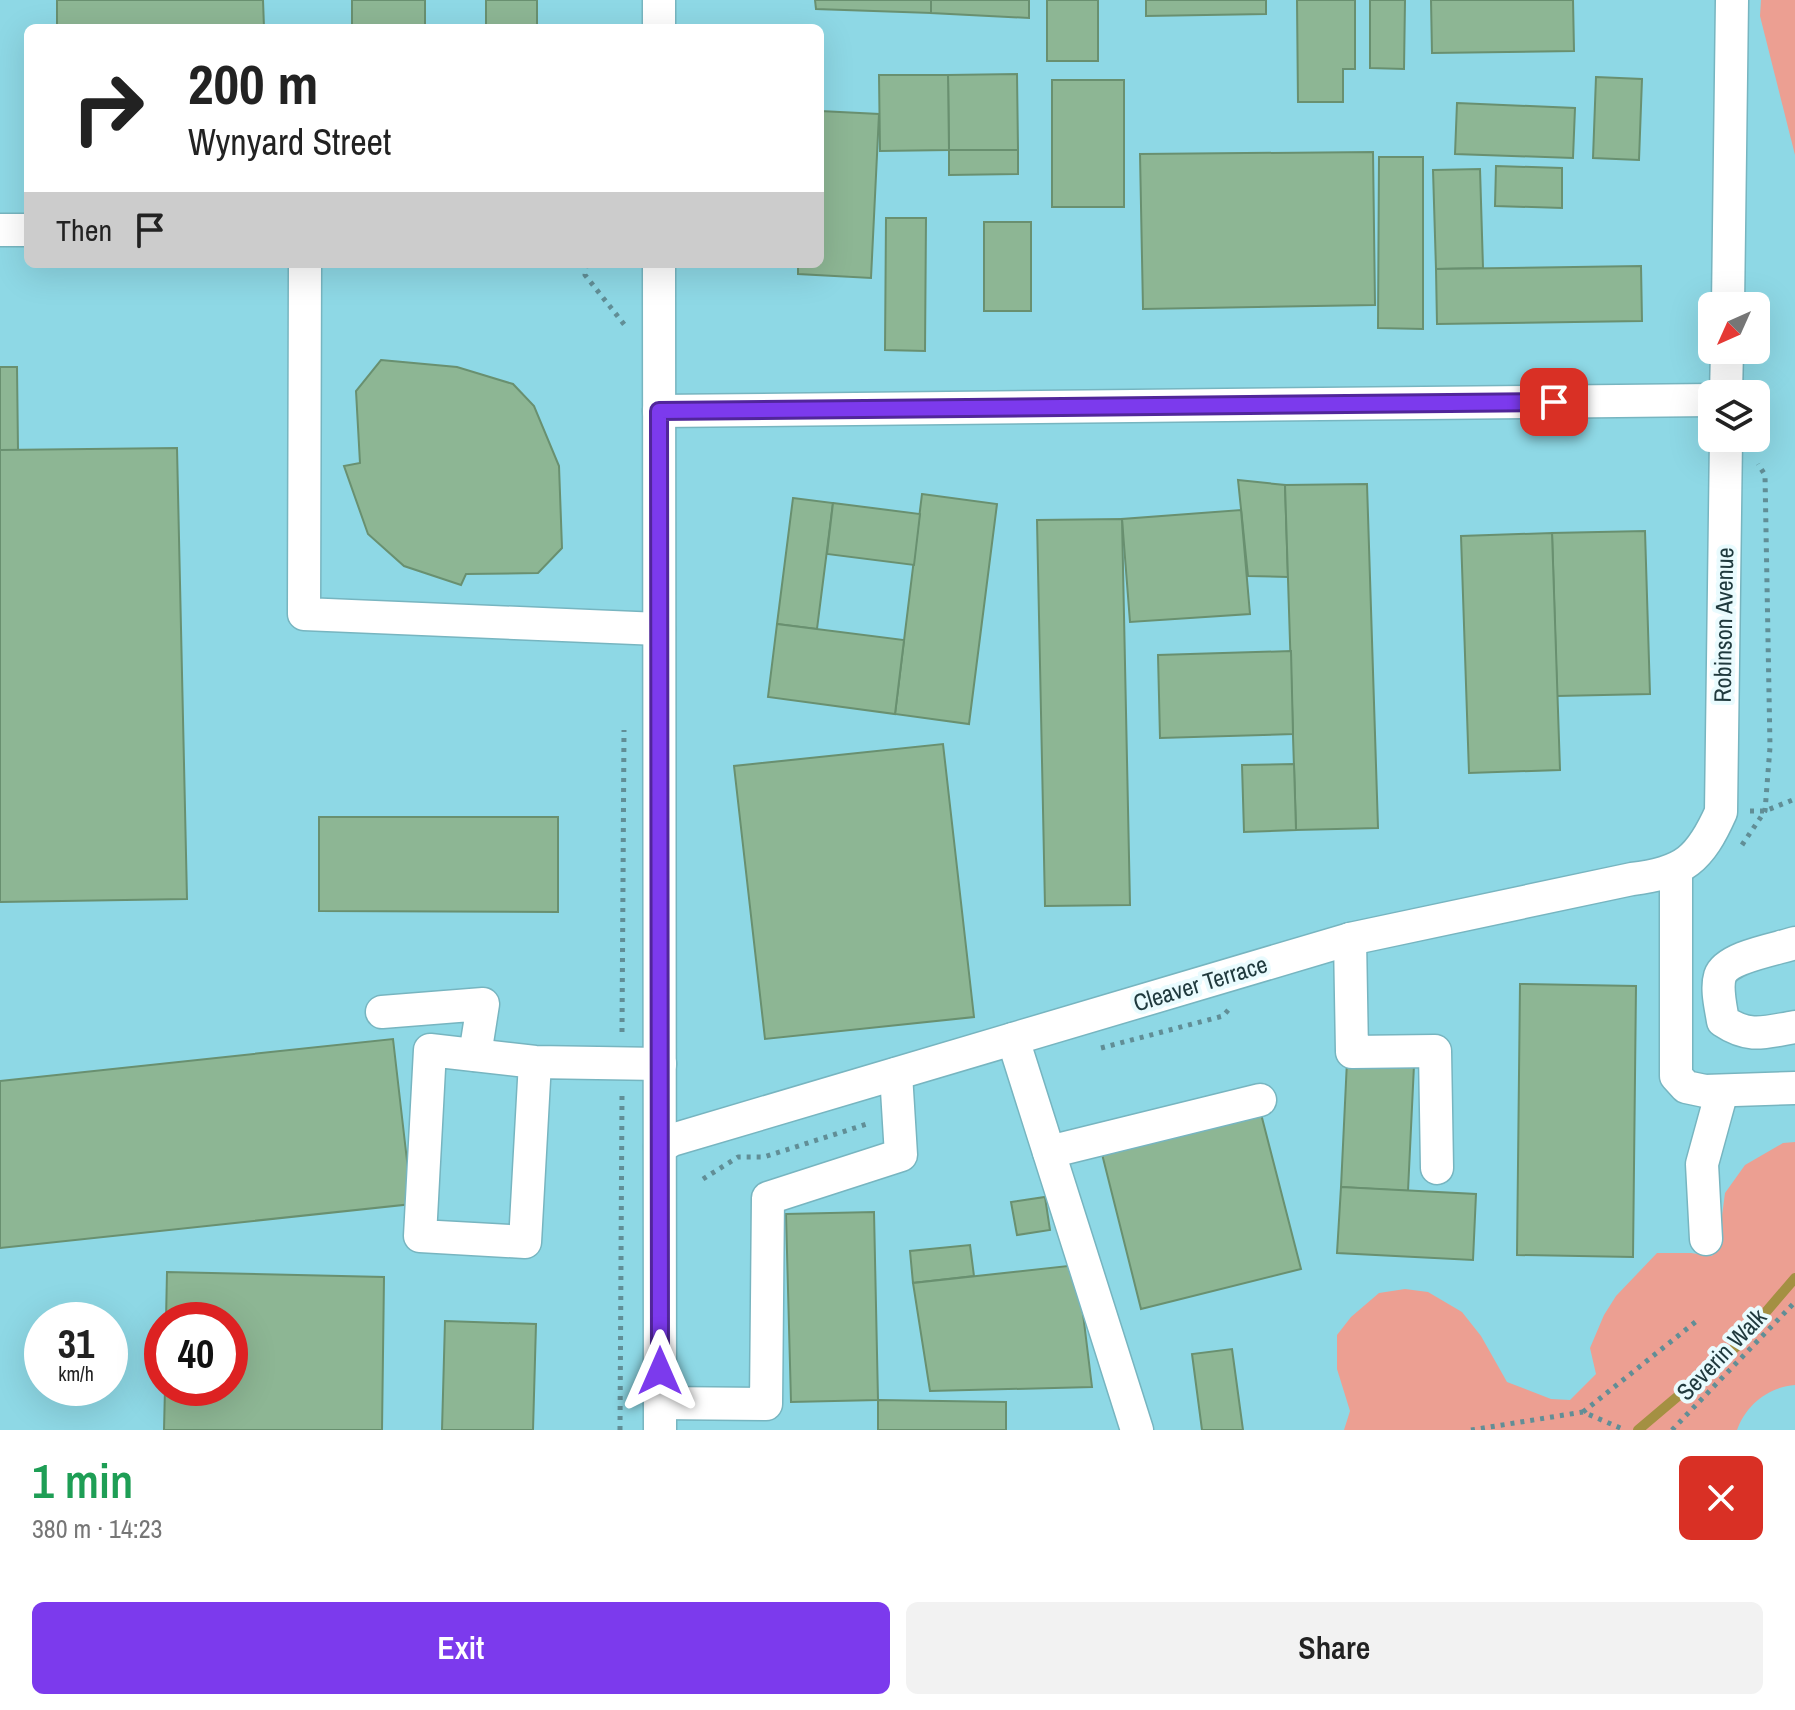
<!DOCTYPE html>
<html lang="en">
<head>
<meta charset="utf-8">
<style>
  :root { --surface:#fff; --page:#f2f2f2; --text:#222; --muted:#767676; --accent:#7c3aed }
  body { margin:0; font-family:"Archivo Narrow",sans-serif; background:var(--page); color:var(--text); height:100vh; display:flex; flex-direction:column; font-size:30px; white-space:nowrap }
  * { box-sizing:border-box; margin:0 }
  p { font-size:26px; color:var(--muted) }
  .icon { flex:none; width:44px; height:44px; fill:none; stroke:currentColor; stroke-width:2; stroke-linecap:round; stroke-linejoin:round }
  .map { position:relative; height:1430px; overflow:hidden }
  .panel { display:flex; flex-direction:column; background:var(--surface); flex:1 }
  .panel>* { flex:none }
  .guide { position:absolute; left:24px; top:24px; width:800px; height:244px; border-radius:12px; box-shadow:0 8px 32px #0002; background:#fff; color:var(--text); overflow:hidden }
  .needle { width:52px; rotate:225deg }
  .fabs { position:absolute; left:1698px; top:292px; display:grid; gap:16px }
  .fabs a { display:grid; place-items:center; width:72px; height:72px; border-radius:12px; background:var(--surface); box-shadow:0 8px 32px #0002; font-size:40px }
  .speed { position:absolute; left:24px; top:1302px; display:flex; gap:16px; font-size:40px; font-weight:700; text-align:center }
  .speed>* { display:grid; place-content:center; width:104px; height:104px; border-radius:50%; background:var(--surface); box-shadow:0 8px 32px #0002; line-height:1 }
  .speed small { font-size:20px; font-weight:400 }
  .speed .limit { border:12px solid #d22; background:#fff; color:#111 }
  .pin { position:absolute; display:grid; place-items:center; width:68px; height:68px; color:#fff; margin:-34px; border-radius:16px; box-shadow:0 4px 12px #0006 }
  .me { position:absolute; width:88px; margin:-44px; rotate:0deg; stroke-linejoin:round; filter:drop-shadow(0 0 6px #0008) }
  .turn { display:flex; align-items:center; gap:28px; height:168px; padding:0 32px; font-size:36px }
  .turn .icon { width:104px; height:104px; stroke-width:2.5 }
  .turn b { display:block; font-size:56px; line-height:68px }
  .then { display:flex; align-items:center; height:76px; padding:0 32px; background:#0003; gap:16px; font-size:30px }
  .round { display:grid; place-items:center; flex:none; width:84px; height:84px; border-radius:12px; background:var(--page) }
  .overview { display:flex; align-items:center; justify-content:space-between; height:136px; padding:0 32px }
  h1 { font-size:48px; font-weight:600; line-height:60px; color:#1e9e55 }
  .cta { display:flex; gap:16px; margin-top:auto; padding:16px 32px }
  .cta a { flex:1; height:92px; border-radius:12px; background:var(--accent); color:#fff; font-size:32px; font-weight:600; line-height:92px; text-align:center }
  .cta a+a { background:var(--page); color:var(--text) }
  .map>svg:first-child { display:block }
  .built { fill:#8ed8e5; fill-rule:evenodd }
  .green { fill:#ec9f92 }
  .lines { fill:none; stroke-linecap:round; stroke-linejoin:round }
  .stream { stroke:#a49042; stroke-width:10 }
  .building { fill:#8db694; stroke:#699070; stroke-width:2 }
  .minor-casing { stroke:#77b5c0; stroke-width:35 }
  .path { stroke:#618e96; stroke-width:5; stroke-dasharray:4 6; stroke-linecap:butt }
  .minor { stroke:#fff; stroke-width:32 }
  .route-casing { stroke:#51269a; stroke-width:20 }
  .route { stroke:#7c3aed; stroke-width:14 }
  .labels { text-anchor:middle; dominant-baseline:central; stroke-width:8; stroke-linejoin:round; paint-order:stroke }
  .street-label { font-size:24px; fill:#1f393d; stroke:#e9fbfe }
</style>
</head>
<body>
<div class="map">
<svg width="1795" height="1430" viewBox="0 0 1795 1430">
  <rect width="100%" height="100%" fill="#a3e3ee"/>
  <path class="built" d="M0 0H1795V1430H0ZM28 28H820V264H28ZM1712 306H1756V350H1712ZM1712 394H1756V438H1712ZM42 1320H110V1388H42ZM162 1320H230V1388H162Z"/>
  <g class="green">
    <polygon points="1761,0 1795,0 1795,155 1760,16"/>
    <path d="M1795 1142V1385C1768 1387 1746 1405 1737 1430H1344L1350 1411 1337 1369V1335L1351 1317 1379 1293 1405 1289 1428 1292 1462 1312 1481 1336 1507 1382 1551 1399 1570 1400 1596 1374 1590 1348 1604 1315 1616 1296 1657 1253H1691L1712 1256 1719 1239 1725 1193 1745 1165 1783 1143Z"/>
  </g>
  <g class="lines">
    <polyline class="stream" points="1638,1430 1736,1347 1795,1278"/>
  </g>
  <g class="building">
    <polygon points="57,0 263,0 264,28 57,28"/>
    <rect x="352" y="0" width="73" height="28"/>
    <rect x="486" y="0" width="51" height="28"/>
    <polygon points="815,0 931,0 931,13 816,9"/>
    <polygon points="931,0 1029,0 1029,18 931,13"/>
    <rect x="1047" y="0" width="51" height="61"/>
    <polygon points="1146,0 1266,0 1266,14 1146,16"/>
    <polygon points="1297,0 1355,0 1355,69 1343,69 1343,102 1298,102"/>
    <polygon points="1370,0 1405,0 1404,69 1370,68"/>
    <polygon points="1431,0 1573,0 1574,51 1432,53"/>
    <polygon points="1017,74 1018,150 949,150 948,75"/>
    <polygon points="879,75 948,75 949,150 880,151"/>
    <polygon points="1596,77 1642,79 1639,160 1593,158"/>
    <rect x="1052" y="80" width="72" height="127"/>
    <polygon points="1457,103 1575,108 1573,158 1455,154"/>
    <polygon points="820,111 879,114 871,278 798,274 798,264 820,264"/>
    <polygon points="949,150 1018,150 1018,174 949,175"/>
    <polygon points="1373,152 1375,305 1143,309 1140,154"/>
    <polygon points="1379,157 1423,157 1423,329 1378,328"/>
    <polygon points="1496,166 1562,168 1562,208 1495,206"/>
    <polygon points="1480,169 1483,268 1436,269 1433,170"/>
    <polygon points="886,218 926,218 925,351 885,350"/>
    <rect x="984" y="222" width="47" height="89"/>
    <polygon points="1641,266 1642,321 1437,324 1436,269"/>
    <polygon points="381,360 457,367 513,384 534,406 559,466 562,548 538,573 466,574 461,585 404,566 368,534 344,466 360,463 356,391"/>
    <polygon points="0,367 17,367 18,450 0,450"/>
    <polygon points="177,448 187,899 0,902 0,450"/>
    <polygon points="1238,480 1285,485 1288,577 1248,576"/>
    <polygon points="1367,484 1378,828 1296,830 1285,485"/>
    <polygon points="922,494 997,504 969,724 895,714"/>
    <polygon points="793,498 833,503 817,629 777,624"/>
    <polygon points="833,503 920,514 914,565 827,554"/>
    <polygon points="1241,510 1250,614 1130,622 1122,519"/>
    <polygon points="1122,519 1130,905 1045,906 1037,520"/>
    <polygon points="1645,531 1650,694 1557,696 1552,533"/>
    <polygon points="1552,533 1560,770 1469,773 1461,536"/>
    <polygon points="777,624 904,640 895,714 768,697"/>
    <polygon points="1291,651 1293,734 1160,738 1158,655"/>
    <polygon points="943,744 974,1017 765,1039 734,766"/>
    <polygon points="1294,764 1296,830 1244,832 1242,765"/>
    <polygon points="319,817 558,817 558,912 319,911"/>
    <polygon points="1520,984 1636,986 1633,1257 1517,1255"/>
    <polygon points="393,1039 412,1204 0,1248 0,1081"/>
    <polygon points="1347,1061 1414,1065 1408,1191 1341,1187"/>
    <polygon points="1260,1110 1301,1269 1141,1309 1101,1150"/>
    <polygon points="1341,1187 1476,1194 1473,1260 1337,1253"/>
    <polygon points="1045,1197 1050,1230 1017,1235 1011,1202"/>
    <polygon points="874,1212 878,1400 791,1402 786,1214"/>
    <polygon points="970,1245 974,1276 913,1283 910,1251"/>
    <polygon points="1077,1265 1092,1387 930,1391 913,1283"/>
    <polygon points="167,1272 384,1277 382,1430 164,1430 165,1388 230,1388 230,1320 166,1320"/>
    <polygon points="445,1321 536,1324 533,1430 442,1430"/>
    <polygon points="1232,1349 1243,1430 1202,1430 1192,1354"/>
    <polygon points="878,1400 1006,1402 1006,1430 878,1430"/>
  </g>
  <g class="lines">
    <defs>
      <g id="minor">
        <polyline points="659,0 659,28"/>
        <polyline points="0,230 28,230"/>
        <polyline points="305,264 304,614 659,629"/>
        <polyline points="659,264 660,1430"/>
        <polyline points="1728,306 1732,0"/>
        <polyline points="1726,394 1727,350"/>
        <polyline points="659,411 1712,400"/>
        <polyline points="1676,870 1676,1076 1686,1087 1705,1091 1795,1088"/>
        <polyline points="1350,939 1352,1052 1435,1051 1437,1168"/>
        <path d="M1795 943C1777 949 1726 957 1720 976 1716 989 1721 1008 1723 1021 1750 1039 1765 1032 1795 1027"/>
        <polyline points="382,1012 483,1004 475,1055"/>
        <polyline points="1013,1039 1137,1430"/>
        <polyline points="535,1062 525,1242 420,1236 430,1050 535,1062 660,1064"/>
        <path d="M660 1147 672 1140 1350 939 1632 879C1684 873 1700 859 1721 812L1726 438"/>
        <polyline points="1049,1152 1260,1100"/>
        <polyline points="1706,1239 1702,1164 1722,1091"/>
        <polyline points="660,1403 766,1404 768,1198 901,1155 896,1074"/>
      </g>
    </defs>
    <use href="#minor" class="minor-casing"/>
    <g class="path">
      <polyline points="586,264 585,275 627,328"/>
      <polyline points="1750,811 1765,811 1795,799"/>
      <polyline points="1742,845 1765,811 1770,747 1765,475 1758,464"/>
      <polyline points="622,1032 624,730"/>
      <polyline points="1101,1048 1223,1016 1230,1008"/>
      <polyline points="703,1179 738,1157 764,1157 867,1124"/>
      <polyline points="1583,1412 1699,1319"/>
      <polyline points="620,1430 622,1094"/>
      <polyline points="1471,1430 1583,1412 1625,1430"/>
      <polyline points="1672,1430 1795,1302"/>
    </g>
    <use href="#minor" class="minor"/>
  </g>
  <g class="lines">
    <defs>
      <polyline id="route" points="660,1371 659,411 1554,402"/>
    </defs>
    <use href="#route" class="route-casing"/>
    <use href="#route" class="route"/>
  </g>
  <g class="labels">
    <g class="street-label">
      <text transform="translate(1723 625) rotate(-89)">Robinson Avenue</text>
      <text transform="translate(1200 983) rotate(-17)">Cleaver Terrace</text>
      <text transform="translate(1721 1354) rotate(-46)">Severin Walk</text>
    </g>
  </g>
</svg>
<div class="fabs">
<a><svg class="needle" viewBox="-14 -14 28 28"><path d="M0-13l5 13h-10z" fill="#e53935"/><path d="M0 13l5-13h-10z" fill="#767676"/></svg></a>
<a><svg class="icon" aria-label="layers" viewBox="0 0 24 24"><path d="M12 4l9 5-9 5-9-5zM3 14l9 5 9-5"/></svg></a>
</div>
<div class="speed"><div>31<small>km/h</small></div><div class="limit">40</div></div>
<div class="pin" style="left:1554px;top:402px;background:#d93025"><svg class="icon" aria-label="arrive" viewBox="0 0 24 24"><path d="M6 21V4h12l-3 4 3 4H6"/></svg></div>
<svg class="me" style="left:660px;top:1371px" viewBox="-20 -20 40 40"><path d="M0-17L14 15 0 8-14 15z" fill="#7c3aed" stroke="#fff" stroke-width="4"/></svg>
<div class="guide">
<div class="turn"><svg class="icon" aria-label="right" viewBox="0 0 24 24"><path d="M7 20v-9h11M14 6l5 5-5 5"/></svg><div><b>200 m</b>Wynyard Street</div></div>
<div class="then">Then<svg class="icon" aria-label="arrive" viewBox="0 0 24 24"><path d="M6 21V4h12l-3 4 3 4H6"/></svg></div>
</div>
</div>
<section class="panel">
<div class="overview"><div><h1>1 min</h1><p>380 m · 14:23</p></div><a class="round" style="background:#d93025;color:#fff"><svg class="icon" aria-label="close" viewBox="0 0 24 24"><path d="M6 6l12 12M18 6L6 18"/></svg></a></div>
<div class="cta"><a>Exit</a><a>Share</a></div>
</section>
</body>
</html>
